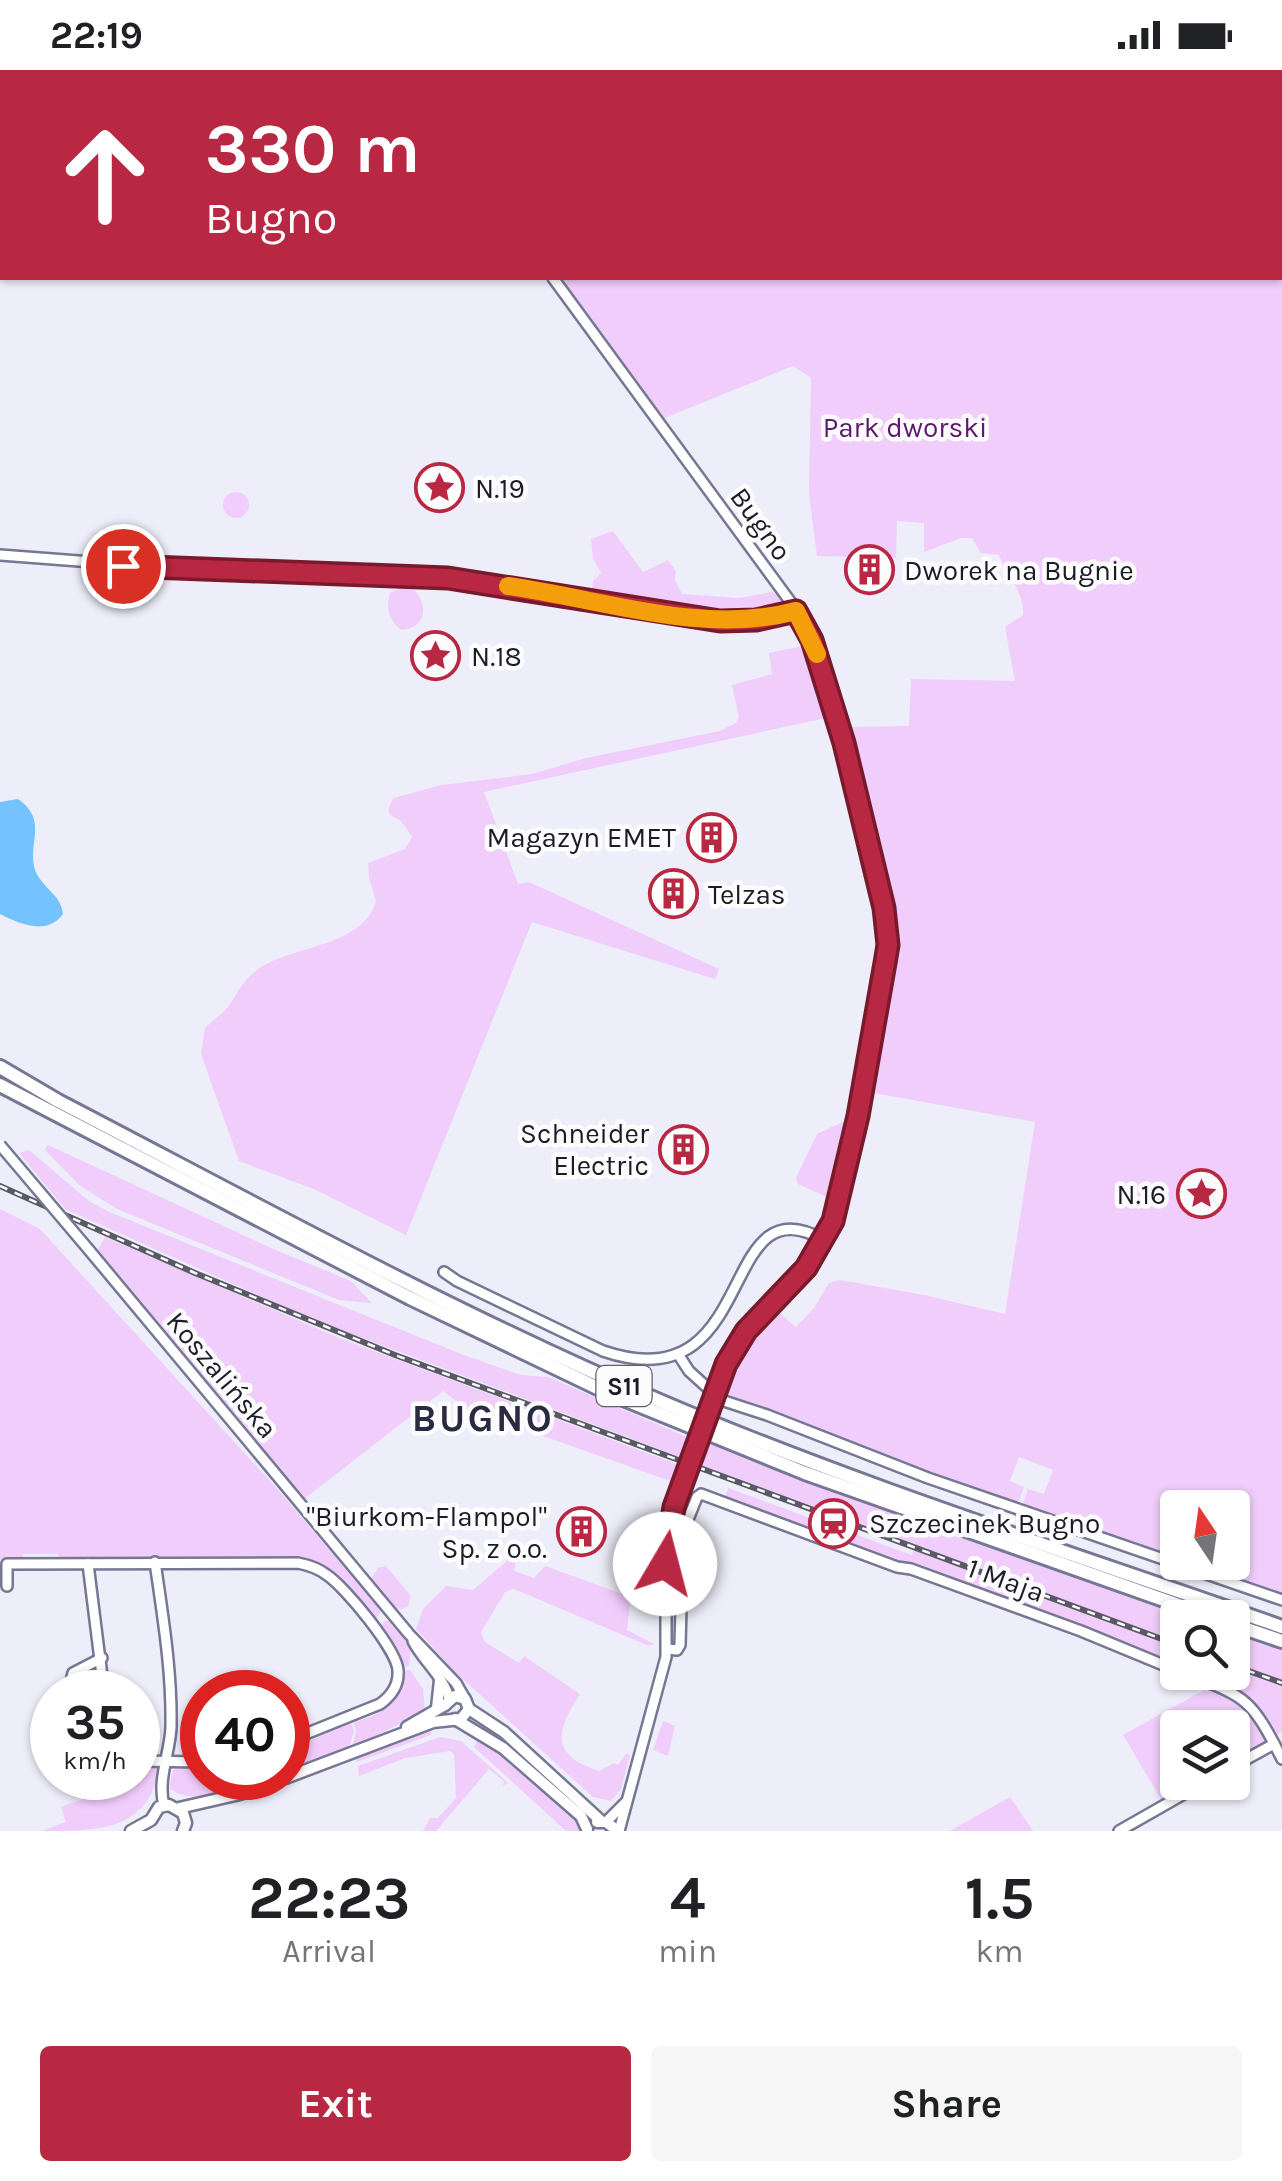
<!DOCTYPE html>
<html lang="en">
<head>
<meta charset="utf-8">
<style>
  :root { --surface:#fff; --page:#f6f6f6; --text:#202124; --muted:#757577; --accent:#b92843 }
  body { margin:0; font-family:Karla,sans-serif; background:var(--page); color:var(--text); height:100vh; display:flex; flex-direction:column; font-size:38px; white-space:nowrap }
  * { box-sizing:border-box; margin:0 }
  p { font-size:32px; color:var(--muted) }
  .icon { flex:none; width:55px; height:55px; fill:none; stroke:currentColor; stroke-width:2; stroke-linecap:round; stroke-linejoin:round }
  .map { position:relative; height:1761px; overflow:hidden }
  .drawer { display:flex; flex-direction:column; background:var(--surface); flex:1 }
  .drawer>* { flex:none }
  .banner { position:absolute; left:0px; top:0px; width:1282px; height:210px; box-shadow:0 2px 8px #0004; background:#b92843; color:#fff; overflow:hidden }
  .needle { width:65px; rotate:347deg }
  .controls { position:absolute; left:1160px; top:1420px; display:grid; gap:20px }
  .controls a { display:grid; place-items:center; width:90px; height:90px; border-radius:10px; background:var(--surface); box-shadow:0 2px 8px #0004; font-size:50px }
  .speed { position:absolute; left:30px; top:1600px; display:flex; gap:20px; font-size:50px; font-weight:700; text-align:center }
  .speed>* { display:grid; place-content:center; width:130px; height:130px; border-radius:50%; background:var(--surface); box-shadow:0 2px 8px #0004; line-height:1 }
  .speed small { font-size:25px; font-weight:400 }
  .speed .limit { border:15px solid #d22; background:#fff; color:#111 }
  .pin { position:absolute; display:grid; place-items:center; width:85px; height:85px; color:#fff; margin:-42px; border:5px solid #fff; border-radius:50%; box-shadow:0 2px 10px #0007 }
  .me { position:absolute; width:110px; margin:-55px; rotate:8deg; stroke-linejoin:round; filter:drop-shadow(0 0 8px #0008) }
  .turn { display:flex; align-items:center; gap:35px; height:210px; padding:0 40px; font-size:45px }
  .turn .icon { width:130px; height:130px; stroke-width:2.5 }
  .turn b { display:block; font-size:70px; line-height:85px }
  .eta { display:flex; justify-content:space-evenly; align-items:center; height:170px; text-align:center }
  .eta b { font-size:60px; font-weight:700; line-height:70px }
  .button { display:flex; gap:20px; margin-top:auto; padding:20px 40px }
  .button a { flex:1; height:115px; border-radius:10px; background:var(--accent); color:#fff; font-size:40px; font-weight:700; line-height:115px; text-align:center }
  .button a+a { background:var(--page); color:var(--text) }
  .status { display:flex; justify-content:space-between; align-items:center; height:70px; padding:0 50px; background:var(--surface); direction:ltr }
  .status svg { height:28px; fill:currentColor }
  .map>svg:first-child { display:block }
  .green { fill:#f1cdfb }
  .water { fill:#74c3fe }
  .lines { fill:none; stroke-linecap:round; stroke-linejoin:round }
  .minor-casing { stroke:#767893; stroke-width:14 }
  .major-casing { stroke:#767893; stroke-width:15 }
  .highway-casing { stroke:#767893; stroke-width:18 }
  .minor { stroke:#fff; stroke-width:9 }
  .major { stroke:#fff; stroke-width:10 }
  .highway { stroke:#fff; stroke-width:12 }
  .rail-casing { stroke:#595a65; stroke-width:6 }
  .rail { stroke:#fcfcfc; stroke-width:2.5; stroke-dasharray:8; stroke-linecap:butt }
  .minor-bridge-casing { stroke:#767893; stroke-width:14; stroke-linecap:butt }
  .minor-bridge { stroke:#fff; stroke-width:9 }
  .route-casing { stroke:#781a2c; stroke-width:25 }
  .route { stroke:#b92843; stroke-width:18 }
  .slow { stroke:#f59e0b; stroke-width:18 }
  .labels { text-anchor:middle; dominant-baseline:central; stroke-width:9; stroke-linejoin:round; paint-order:stroke }
  .shield { fill:#fcfcfc; stroke:#5e5f67; stroke-width:2.5 }
  .shield-label { font-size:25px; font-weight:bold; fill:#1b1c27 }
  .park-label { font-size:28px; fill:#5d196d; stroke:#fcfcfc }
  .poi-label { font-size:28px; fill:#1b1c27; stroke:#fcfcfc; text-anchor:start }
  .street-label { font-size:28px; fill:#1b1c27; stroke:#fcfcfc }
  .district-label { font-size:38px; font-weight:bold; letter-spacing:2.5px; fill:#2a2b42; stroke:#fcfcfc }
</style>
</head>
<body>
<div class="status"><b>22:19</b><svg viewBox="0 0 49 12"><path d="M0 12V9h3v3zM5 12V6h3v6zM10 12V3h3v9zM15 12V0h3v12zM26 1h20v11H26zM47 4h2v5h-2z"/></svg></div>
<div class="map">
<svg width="1282" height="1761" viewBox="0 0 1282 1761">
  <rect width="100%" height="100%" fill="#edeefa"/>
  <g class="green">
    <path d="M452 0H1282V1524L1187 1493 1232 1492V1438H1178L1177 1489 1022 1437 1028 1419 1044 1424 1053 1400 1019 1387 1010 1411 1024 1417 1017 1436 786 1346 722 1325 743 1280 778 1242 796 1257 814 1238 829 1213 840 1210 924 1225 1005 1244 1035 1052 868 1022 890 893 891 858 844 657 909 656 911 609 1015 611 1005 557 1023 545C1025 523 1007 506 999 485L981 483 972 468H961L924 482V453L897 451 896 488 817 486 809 424 811 308 793 296 662 349 559 208H1280V2Z"/>
    <polygon points="441,407 451,411 454,418 443,426 432,424 428,413"/>
    <circle cx="236" cy="435" r="13"/>
    <polygon points="613,461 643,502 668,490 676,501 675,510 682,524 739,528 772,522 780,527 780,536 777,539 719,544 592,521 593,511 601,503 593,488 591,469"/>
    <path d="M402 517H411C430 533 427 558 401 560 388 548 386 540 390 523Z"/>
    <polygon points="436,574 456,579 458,588 441,595 425,591 423,585"/>
    <path d="M803 576 826 648 484 722 518 814 529 812 719 899 715 909 532 852 406 1165 316 1120 239 1091 201 984 205 958C212 951 221 945 228 937 237 924 243 910 257 900 290 875 363 878 376 831L369 808 368 793 405 779 412 767 401 751 390 745 388 739 394 728 441 715 532 704 586 688 720 661 736 653 739 648 732 615 772 604 769 583Z"/>
    <polygon points="845,1051 853,1055 839,1123 827,1127 798,1114 796,1108 817,1064"/>
    <polygon points="48,1075 271,1178 351,1211 372,1233 339,1230 117,1139 79,1115 45,1080"/>
    <polygon points="29,1080 89,1131 107,1141 461,1284 521,1305 548,1307 689,1368 683,1388 309,1248 65,1139 19,1083"/>
    <polygon points="0,1139 40,1159 280,1422 381,1541 377,1548 369,1548 326,1498 297,1487 59,1489 58,1484 23,1484 22,1490 0,1490"/>
    <polygon points="105,1167 339,1268 679,1395 673,1412 467,1339 443,1321 303,1430 97,1181"/>
    <polygon points="705,1372 1194,1547 1178,1548 1177,1572 697,1395"/>
    <polygon points="728,1418 912,1485 914,1480 1177,1578 1177,1597 913,1494 898,1494 724,1431"/>
    <path d="M508 1490 516 1492 514 1501 534 1508 545 1496 631 1527 627 1560 654 1574 649 1576 514 1519 505 1522 481 1562 485 1572 519 1593 524 1586 580 1624C558 1658 547 1685 599 1701L614 1693 618 1695 626 1684 630 1685 621 1719 611 1731 593 1727 455 1602 416 1559 423 1539 446 1516 473 1520Z"/>
    <polygon points="386,1496 411,1526 408,1536 401,1540 391,1536 371,1509 378,1498"/>
    <polygon points="385,1551 391,1551 411,1577 409,1596 400,1597 378,1559"/>
    <polygon points="1233,1561 1282,1578 1282,1611 1233,1593"/>
    <path d="M1233 1598 1282 1616V1662L1275 1665C1254 1621 1236 1619 1193 1603L1232 1602Z"/>
    <polygon points="401,1600 410,1600 423,1619 425,1641 352,1678 356,1661 352,1647 359,1651 377,1644 373,1640 381,1636"/>
    <path d="M1204 1620C1234 1628 1258 1644 1265 1674L1233 1692 1232 1658H1178V1712L1195 1713 1162 1731 1123 1665Z"/>
    <polygon points="350,1650 354,1661 349,1677 288,1700 288,1681 333,1660 328,1655"/>
    <polygon points="663,1651 675,1656 668,1686 653,1680"/>
    <polygon points="431,1658 431,1665 357,1692 355,1686"/>
    <polygon points="440,1667 461,1671 508,1713 502,1717 505,1712 489,1699 436,1761 423,1761 430,1748 438,1748 456,1728 454,1684 450,1681 405,1688 359,1706 358,1696"/>
    <polygon points="478,1668 495,1677 575,1746 580,1761 566,1761 474,1677"/>
    <path d="M138 1694 160 1695C149 1761 101 1761 42 1761L66 1752 61 1737 90 1727 84 1708H138Z"/>
    <path d="M183 1694H202V1708H266C238 1718 195 1738 169 1718L173 1700Z"/>
    <polygon points="1010,1727 1033,1761 950,1761"/>
  </g>
  <path class="water" d="M18 729C51 752 24 777 37 804 45 820 61 825 63 844 47 866 20 854 0 844V732Z"/>
  <g class="lines">
    <defs>
      <g id="minor">
        <polyline points="447,0 448,2"/>
        <polyline points="553,208 792,534 812,570 838,652 883,839 887,875 858,1046 833,1151 807,1198 746,1261 726,1294 718,1315"/>
        <polyline points="0,485 236,503 448,508 720,551 757,550 796,541"/>
        <polyline points="89,1180 409,1564 456,1613 465,1629"/>
        <path d="M444 1202 457 1211 603 1281C762 1335 715 1108 824 1170"/>
        <polyline points="678,1284 689,1301 721,1330 767,1345 928,1408 1282,1530"/>
        <path d="M155 1492C163 1548 172 1601 171 1657 170 1683 157 1710 164 1735"/>
        <polyline points="88,1494 104,1622"/>
        <path d="M7 1516V1494L298 1493C308 1495 318 1498 327 1505 345 1517 398 1581 398 1601 399 1616 391 1626 380 1634L288 1671"/>
        <path d="M413 1571C423 1591 445 1608 449 1629"/>
        <polyline points="667,1579 677,1580 680,1575 683,1462 697,1427 701,1424 897,1497 911,1499 1081,1561 1178,1601"/>
        <path d="M1181 1602C1246 1627 1250 1626 1282 1689"/>
        <polyline points="74,1622 71,1611 73,1603 102,1588"/>
        <polyline points="138,1691 202,1692"/>
        <polyline points="1232,1697 1274,1674"/>
        <polyline points="606,1752 626,1732"/>
        <polyline points="619,1761 666,1587 666,1474 674,1437 687,1401"/>
        <polyline points="1119,1761 1205,1712"/>
      </g>
      <g id="major">
        <polyline points="445,1635 455,1626 465,1629 469,1639 504,1662 601,1751"/>
        <polyline points="437,1638 440,1610"/>
        <polyline points="455,1649 503,1678 581,1746 587,1759"/>
        <polyline points="407,1657 445,1635"/>
        <polyline points="288,1707 433,1652 461,1649 469,1639"/>
        <polyline points="179,1738 240,1724 285,1708"/>
        <polyline points="597,1752 606,1752 618,1761"/>
        <polyline points="131,1761 151,1750 159,1737 169,1735 183,1743 186,1753 183,1761"/>
      </g>
      <g id="highway">
        <path d="M0 997 58 1031C258 1135 455 1244 662 1332 864 1418 1075 1484 1282 1557"/>
        <polyline points="0,1015 410,1228 606,1322 805,1403 1215,1548"/>
        <polyline points="1232,1554 1282,1571"/>
      </g>
    </defs>
    <use href="#minor" class="minor-casing"/>
    <use href="#major" class="major-casing"/>
    <use href="#highway" class="highway-casing"/>
    <use href="#minor" class="minor"/>
    <use href="#major" class="major"/>
    <use href="#highway" class="highway"/>
    <defs>
      <g id="rail">
        <polyline points="0,1116 195,1203 395,1285 1178,1575"/>
        <polyline points="1232,1595 1282,1613"/>
      </g>
    </defs>
    <use href="#rail" class="rail-casing"/>
    <use href="#rail" class="rail"/>
    <defs>
      <g id="minor-bridge">
        <polyline points="0,1075 89,1180"/>
        <polyline points="687,1401 718,1315"/>
      </g>
    </defs>
    <use href="#minor-bridge" class="minor-bridge-casing"/>
    <use href="#minor-bridge" class="minor-bridge"/>
  </g>
  <g class="lines">
    <defs>
      <polyline id="route" points="123,496 448,508 720,551 756,550 796,541 812,570 844,673 884,838 888,875 885,893 858,1046 833,1151 806,1198 746,1261 726,1294 674,1437 665,1494"/>
    </defs>
    <use href="#route" class="route-casing"/>
    <use href="#route" class="route"/>
    <path class="slow" d="M508 516C602 529 702 566 796 541L817 584"/>
  </g>
  <defs>
    <symbol id="sight-ring" viewBox="-11 -11 22 22"><circle r="9.5" fill="#fcfcfc" stroke="#b92843" stroke-width="1.5"/><path d="M0-6L1.8-2.2L6-1.7L2.9 1.2L3.7 5.4L0 3.3L-3.7 5.4L-2.9 1.2L-6-1.7L-1.8-2.2Z" fill="#b92843"/></symbol>
    <symbol id="building-ring" viewBox="-11 -11 22 22"><circle r="9.5" fill="#fcfcfc" stroke="#b92843" stroke-width="1.5"/><path d="M-4-6H4V6H1V3H-1V6H-4ZM-2.5-4.3h1.7v1.8h-1.7ZM.8-4.3h1.7v1.8H.8ZM-2.5-1h1.7V.8h-1.7ZM.8-1h1.7V.8H.8Z" fill="#b92843"/></symbol>
    <symbol id="station-ring" viewBox="-11 -11 22 22"><circle r="9.5" fill="#fcfcfc" stroke="#b92843" stroke-width="1.5"/><path d="M-3-6H3Q5-6 5-4V2Q5 4 3 4L4.5 6H3L1.5 4h-3L-3 6H-4.5L-3 4Q-5 4-5 2V-4Q-5-6-3-6ZM-3.5-4v3h7v-3ZM-3.5 1v1.5H-2V1ZM2 1v1.5H3.5V1Z" fill="#b92843"/></symbol>
  </defs>
  <g fill-rule="evenodd">
    <use href="#sight-ring" x="412" y="390" width="55" height="55"/>
    <use href="#building-ring" x="842" y="472" width="55" height="55"/>
    <use href="#sight-ring" x="408" y="558" width="55" height="55"/>
    <use href="#building-ring" x="684" y="740" width="55" height="55"/>
    <use href="#building-ring" x="646" y="796" width="55" height="55"/>
    <use href="#building-ring" x="656" y="1052" width="55" height="55"/>
    <use href="#sight-ring" x="1174" y="1096" width="55" height="55"/>
    <use href="#station-ring" x="806" y="1426" width="55" height="55"/>
    <use href="#building-ring" x="554" y="1434" width="55" height="55"/>
  </g>
  <g class="labels">
    <rect class="shield" x="596.5" y="1296" width="55" height="40" rx="8"/>
    <g class="shield-label">
      <text x="624" y="1316">S11</text>
    </g>
    <g class="park-label">
      <text x="905" y="357">Park dworski</text>
    </g>
    <g class="poi-label">
      <text x="475" y="418">N.19</text>
      <text x="904" y="500">Dworek na Bugnie</text>
      <text x="471" y="586">N.18</text>
      <text x="676" y="767" text-anchor="end">Magazyn EMET</text>
      <text x="708" y="824">Telzas</text>
      <text x="649" y="1063" text-anchor="end">Schneider<tspan x="649" dy="32">Electric</tspan></text>
      <text x="1166" y="1124" text-anchor="end">N.16</text>
      <text x="547" y="1446" text-anchor="end">"Biurkom-Flampol"<tspan x="547" dy="32">Sp. z o.o.</tspan></text>
      <text x="869" y="1453">Szczecinek Bugno</text>
    </g>
    <g class="street-label">
      <text transform="translate(761 454) rotate(54)">Bugno</text>
      <text transform="translate(222 1305) rotate(50)">Koszalińska</text>
      <text transform="translate(1006 1510) rotate(20)">1 Maja</text>
    </g>
    <g class="district-label">
      <text x="483" y="1348">BUGNO</text>
    </g>
  </g>
</svg>
<div class="controls">
<a><svg class="needle" viewBox="-14 -14 28 28"><path d="M0-13l5 13h-10z" fill="#e53935"/><path d="M0 13l5-13h-10z" fill="#757577"/></svg></a>
<a><svg class="icon" aria-label="search" viewBox="0 0 24 24"><circle cx="10" cy="10" r="6"/><path d="M15 15l6 6"/></svg></a>
<a><svg class="icon" aria-label="layers" viewBox="0 0 24 24"><path d="M12 4l9 5-9 5-9-5zM3 14l9 5 9-5"/></svg></a>
</div>
<div class="speed"><div>35<small>km/h</small></div><div class="limit">40</div></div>
<div class="pin" style="left:123px;top:496px;background:#d93025"><svg class="icon" aria-label="arrive" viewBox="0 0 24 24"><path d="M6 21V4h12l-3 4 3 4H6"/></svg></div>
<svg class="me" style="left:665px;top:1494px" viewBox="-20 -20 40 40"><circle r="19" fill="#fff"/><path d="M0-13L10 11 0 6-10 11z" fill="#b92843"/></svg>
<div class="banner">
<div class="turn"><svg class="icon" aria-label="ahead" viewBox="0 0 24 24"><path d="M12 20V5M6 11l6-6 6 6"/></svg><div><b>330 m</b>Bugno</div></div>
</div>
</div>
<section class="drawer">
<div class="eta">
<div><b>22:23</b><p>Arrival</p></div>
<div><b>4</b><p>min</p></div>
<div><b>1.5</b><p>km</p></div>
</div>
<div class="button"><a>Exit</a><a>Share</a></div>
</section>
</body>
</html>
